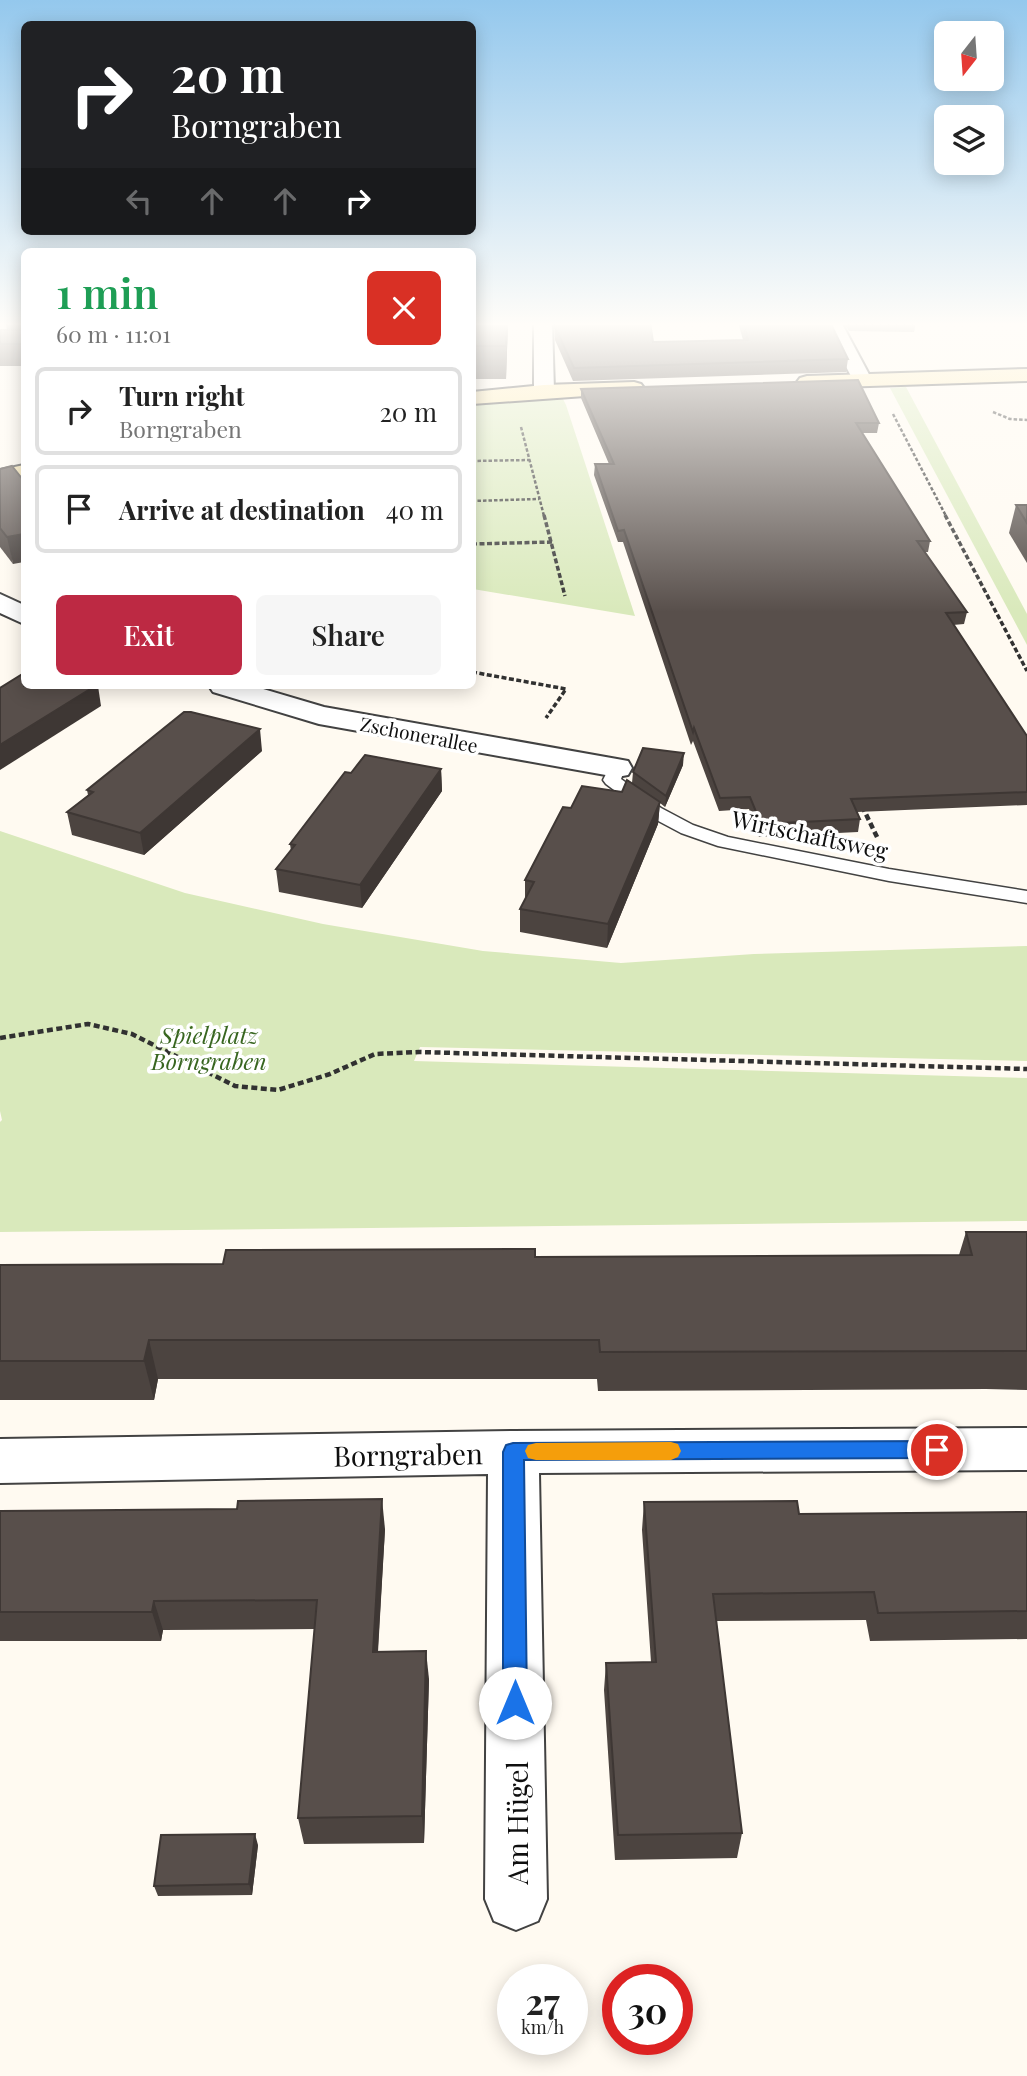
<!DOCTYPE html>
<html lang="en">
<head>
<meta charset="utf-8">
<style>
  :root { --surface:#fff; --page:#f6f6f6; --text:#222; --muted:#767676; --line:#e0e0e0; --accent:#bd2943 }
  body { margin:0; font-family:"Playfair Display",serif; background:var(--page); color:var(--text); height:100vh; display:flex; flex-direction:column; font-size:26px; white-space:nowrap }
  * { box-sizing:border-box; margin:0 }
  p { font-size:23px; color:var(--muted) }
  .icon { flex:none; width:38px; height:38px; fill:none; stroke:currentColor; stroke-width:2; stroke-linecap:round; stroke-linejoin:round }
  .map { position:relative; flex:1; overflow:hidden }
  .details { position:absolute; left:21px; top:248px; width:455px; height:441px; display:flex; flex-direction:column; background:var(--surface); border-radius:10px; box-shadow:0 4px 18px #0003 }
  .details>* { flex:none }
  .hud { position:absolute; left:21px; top:21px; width:455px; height:214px; border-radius:10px; box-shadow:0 4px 18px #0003; background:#202124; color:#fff; overflow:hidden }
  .needle { width:46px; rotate:197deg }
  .fabs { position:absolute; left:934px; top:21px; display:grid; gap:14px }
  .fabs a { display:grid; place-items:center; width:70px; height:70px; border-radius:10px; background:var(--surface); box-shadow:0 4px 18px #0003; font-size:35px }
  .speed { position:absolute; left:497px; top:1964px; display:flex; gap:14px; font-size:35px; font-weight:700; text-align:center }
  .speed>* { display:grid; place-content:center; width:91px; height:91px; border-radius:50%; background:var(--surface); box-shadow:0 4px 18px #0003; line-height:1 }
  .speed small { font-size:18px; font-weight:400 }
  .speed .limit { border:10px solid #d22; background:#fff; color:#111 }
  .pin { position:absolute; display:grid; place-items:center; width:60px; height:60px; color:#fff; margin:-30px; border:4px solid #fff; border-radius:50%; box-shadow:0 2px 7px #0007 }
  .me { position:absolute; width:77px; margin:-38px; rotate:0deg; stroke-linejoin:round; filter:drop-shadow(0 0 5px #0008) }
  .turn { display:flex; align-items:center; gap:24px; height:147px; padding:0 35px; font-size:32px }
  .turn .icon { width:91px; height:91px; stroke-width:2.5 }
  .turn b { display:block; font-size:49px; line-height:60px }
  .lanes { display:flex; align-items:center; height:66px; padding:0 35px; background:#0003; justify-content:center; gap:35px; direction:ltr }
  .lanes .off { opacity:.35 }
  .round { display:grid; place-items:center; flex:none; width:74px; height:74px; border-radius:10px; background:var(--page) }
  .overview { display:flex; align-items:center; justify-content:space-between; height:119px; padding:0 35px }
  h1 { font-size:42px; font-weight:600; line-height:52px; color:#1e9e55 }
  .action { display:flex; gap:14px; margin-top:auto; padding:14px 35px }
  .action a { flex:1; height:80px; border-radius:10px; background:var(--accent); color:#fff; font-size:28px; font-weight:600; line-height:80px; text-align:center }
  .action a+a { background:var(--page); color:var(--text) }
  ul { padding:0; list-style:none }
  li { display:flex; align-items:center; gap:21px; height:88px; margin:0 14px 10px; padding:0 21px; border:4px solid var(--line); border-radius:10px }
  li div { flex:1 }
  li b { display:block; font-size:26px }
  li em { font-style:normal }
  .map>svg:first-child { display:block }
  .green { fill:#d9e9bb }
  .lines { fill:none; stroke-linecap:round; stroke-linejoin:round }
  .lane-casing { stroke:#424242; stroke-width:3 }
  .street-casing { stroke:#424242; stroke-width:4 }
  .secondary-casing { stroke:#313131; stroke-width:4 }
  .path-far2 { stroke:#313131; stroke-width:2.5; stroke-dasharray:3.5 2; stroke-linecap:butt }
  .path-far1 { stroke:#313131; stroke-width:3.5; stroke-dasharray:5 2.5; stroke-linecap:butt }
  .path { stroke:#313131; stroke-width:4.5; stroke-dasharray:6 3.5; stroke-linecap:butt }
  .lane { fill:#fff; fill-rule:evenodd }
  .street { fill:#fff; fill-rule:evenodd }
  .secondary { fill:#fdeaae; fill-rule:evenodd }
  .wall { fill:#4c4440 }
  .shaded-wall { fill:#3e3734 }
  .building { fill:#584f4b; stroke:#3e3734; stroke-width:2 }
  .route { fill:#1a73e8; stroke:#114b97; stroke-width:2 }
  .slow { fill:#f59e0b }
  .labels { text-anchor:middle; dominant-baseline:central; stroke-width:7; stroke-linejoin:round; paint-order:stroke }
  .far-street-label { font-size:19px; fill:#0f0f0f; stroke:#fff }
  .street-label { font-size:23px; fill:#0f0f0f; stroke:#fff }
  .park-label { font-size:23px; font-style:italic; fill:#386620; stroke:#fff }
  .near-street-label { font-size:28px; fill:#0f0f0f; stroke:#fff }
</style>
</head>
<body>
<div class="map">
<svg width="1027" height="2076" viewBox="0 0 1027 2076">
  <rect width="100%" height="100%" fill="#fffaf1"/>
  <g class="green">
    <polygon points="906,387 1027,614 1027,645 890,388"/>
    <polygon points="561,395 566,405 635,616 473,589 472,403"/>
    <polygon points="0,831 185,893 323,924 483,951 621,963 754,954 1027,946 1027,1061 420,1047 414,1061 1027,1078 1027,1221 0,1232 0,1122 2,1120 0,1111"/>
  </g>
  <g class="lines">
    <defs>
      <polygon id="lane" points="617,763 625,768 621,779 661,808 693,825 728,837 889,869 1027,891 1027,903 889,881 718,846 681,833 649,816 606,784 603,780 611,764"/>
      <g id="street">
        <polygon points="534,322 552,322 554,391 551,395 537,395 534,391"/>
        <polygon points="823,322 841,322 872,380 869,384 855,384"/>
        <polygon points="0,594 24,605 24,624 0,613"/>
        <polygon points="209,686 253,686 324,707 617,759 628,761 632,768 628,775 617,777 319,724 213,692"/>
        <polygon points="1027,1428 1027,1470 539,1473 547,1899 538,1921 516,1930 494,1921 485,1899 488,1474 0,1483 0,1439 513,1431"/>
      </g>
      <g id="secondary">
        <polygon points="1027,369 1027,381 807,388 800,386 797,382 800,378 807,376"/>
        <polygon points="634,382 641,384 644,388 641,392 472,404 472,392 544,385"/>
        <polygon points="24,465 24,479 0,484 0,470"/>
      </g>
    </defs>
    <use href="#lane" class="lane-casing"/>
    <use href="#street" class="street-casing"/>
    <use href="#secondary" class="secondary-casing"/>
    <g class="path-far2">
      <polyline points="993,412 1010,419 1027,420"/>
      <polyline points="893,414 946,516"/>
      <polyline points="521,427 544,516"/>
      <polyline points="472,461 530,460"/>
      <polyline points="472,501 539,499"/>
    </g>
    <g class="path-far1">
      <polyline points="544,515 565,596"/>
      <polyline points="945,515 1027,671"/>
      <polyline points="472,544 552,542"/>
      <polyline points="472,672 566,689 546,718"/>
    </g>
    <g class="path">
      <polyline points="862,806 878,839"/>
      <polyline points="0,1038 88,1024 132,1034 235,1086 278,1090 330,1074 375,1054 419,1052 1027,1069"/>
    </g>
    <use href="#lane" class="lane"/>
    <use href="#street" class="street"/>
    <use href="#secondary" class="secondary"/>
  </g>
  <g class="wall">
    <polygon points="5,322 24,322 24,366 0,366 0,330 7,330"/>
    <polygon points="472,322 508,322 506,379 472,379"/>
    <polygon points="554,322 650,322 653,342 743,340 738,322 830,322 848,359 846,372 573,381 555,340"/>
    <polygon points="843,322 916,322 914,332 849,331"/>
    <polygon points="581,389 879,423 877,433 862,433 930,541 928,552 925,552 967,612 964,624 953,625 1027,736 1027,805 857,812 860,819 858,832 759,837 749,809 719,811 693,741 691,745 623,542 618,542 594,475 595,464 609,464 581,398"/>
    <polygon points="0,469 13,564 0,547"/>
    <polygon points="1016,505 1027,505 1027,563 1009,533"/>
    <polygon points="262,751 144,855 72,835 67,812 88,795 87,790"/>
    <polygon points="683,765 665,807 660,803 658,824 607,948 520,932 520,909 525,899 525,880 571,808 622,792 632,783 633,772"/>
    <polygon points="441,769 442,791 362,908 279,892 276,869 291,851 290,844 351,773"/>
    <polygon points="966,1232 1027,1232 1027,1390 986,1389 598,1391 597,1379 158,1379 154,1400 0,1400 0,1265 223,1264 535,1257 959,1255"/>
    <polygon points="644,1502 799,1514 1027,1512 1027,1639 870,1641 866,1620 716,1621 742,1833 737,1858 615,1860 604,1690 606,1663 651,1662 642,1530"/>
    <polygon points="0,1511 385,1529 378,1652 429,1679 424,1843 304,1844 298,1818 315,1629 163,1630 161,1641 0,1641"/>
    <polygon points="258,1845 252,1895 158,1896 154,1886"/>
  </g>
  <g class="shaded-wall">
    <polygon points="507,322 508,322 506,379 506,346"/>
    <polygon points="24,534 24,562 13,564 7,537"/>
    <polygon points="95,686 98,686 101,706 0,770 0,745"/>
    <polygon points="260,729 262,751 144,855 140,833"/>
    <polygon points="684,753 683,765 665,807 666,796"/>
    <polygon points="441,769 442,791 362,908 360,885"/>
    <polygon points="660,802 658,824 607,948 608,924"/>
    <polygon points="149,1340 158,1379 154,1400 144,1361"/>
    <polygon points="382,1499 385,1529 376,1680 373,1652"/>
    <polygon points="154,1601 163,1630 161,1641 152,1612"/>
    <polygon points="426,1651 429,1679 424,1843 422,1816"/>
    <polygon points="255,1834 258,1845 252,1895 249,1884"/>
  </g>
  <g class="building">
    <polygon points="22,322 24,322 24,344 0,344 0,330 22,330"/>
    <polygon points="472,322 507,322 506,346 472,346"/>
    <polygon points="555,322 650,322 653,342 748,340 743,322 830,322 848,359 574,368 555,327"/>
    <polygon points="858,380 879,423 856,423 930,541 917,541 967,612 946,613 1027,736 1027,792 851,799 860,819 761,824 750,797 720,798 694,728 693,732 624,530 618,531 595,464 614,464 581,389"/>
    <polygon points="12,466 24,481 24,534 7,537 0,528 0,469"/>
    <polygon points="1016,505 1027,505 1027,523"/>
    <polygon points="24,673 24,686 95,686 0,745 0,688"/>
    <polygon points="184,712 191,712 260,729 140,833 67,812 93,792 87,790"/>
    <polygon points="643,748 684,753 666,796 633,772"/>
    <polygon points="365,755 441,769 360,885 276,869 295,845 290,844 345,772 351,773"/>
    <polygon points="627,780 660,802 608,924 520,909 534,882 525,880 563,807 571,808 582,786 622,792"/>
    <polygon points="966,1232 1027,1232 1027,1351 600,1352 599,1340 149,1340 144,1361 0,1361 0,1265 223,1264 226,1250 535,1249 535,1257 972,1255"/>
    <polygon points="382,1499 373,1652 426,1651 422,1816 298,1818 317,1600 154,1601 152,1612 0,1612 0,1511 237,1509 238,1501"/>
    <polygon points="797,1501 799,1514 1027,1512 1027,1611 878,1613 874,1592 713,1594 742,1833 618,1835 606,1663 656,1662 644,1502"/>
    <polygon points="255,1834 249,1884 154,1886 161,1835"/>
  </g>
  <linearGradient id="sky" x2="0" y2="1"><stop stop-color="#94c8ed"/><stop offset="0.53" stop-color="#fffdf9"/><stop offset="1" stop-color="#fffdf9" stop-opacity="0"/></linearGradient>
  <rect width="1027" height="612" fill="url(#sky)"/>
  <polygon class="route" points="937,1441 945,1443 948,1450 945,1456 937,1458 524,1460 527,1703 523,1712 515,1715 506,1712 503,1703 503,1452 506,1445 513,1443"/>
  <polygon class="slow" points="671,1442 678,1444 681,1451 678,1457 671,1460 536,1460 528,1458 525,1451 528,1445 536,1443"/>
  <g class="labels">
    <g class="far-street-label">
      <text transform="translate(419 734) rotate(11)">Zschonerallee</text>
    </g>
    <g class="street-label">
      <text transform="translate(810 834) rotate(12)">Wirtschaftsweg</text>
    </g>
    <g class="park-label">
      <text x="209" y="1034">Spielplatz<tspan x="209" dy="26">Borngraben</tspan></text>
    </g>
    <g class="near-street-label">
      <text transform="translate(408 1454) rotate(-1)">Borngraben</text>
      <text transform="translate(516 1823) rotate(-90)">Am Hügel</text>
    </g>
  </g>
</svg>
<div class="fabs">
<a><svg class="needle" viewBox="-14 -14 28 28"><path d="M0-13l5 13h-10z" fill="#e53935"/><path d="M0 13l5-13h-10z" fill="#767676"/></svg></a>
<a><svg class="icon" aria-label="layers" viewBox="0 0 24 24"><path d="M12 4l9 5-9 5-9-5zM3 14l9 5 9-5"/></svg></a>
</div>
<div class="speed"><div>27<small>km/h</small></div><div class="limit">30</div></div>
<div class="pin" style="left:937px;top:1450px;background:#d93025"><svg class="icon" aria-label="arrive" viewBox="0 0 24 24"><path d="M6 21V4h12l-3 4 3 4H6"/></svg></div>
<svg class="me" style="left:515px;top:1703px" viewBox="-20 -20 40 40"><circle r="19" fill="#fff"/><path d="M0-13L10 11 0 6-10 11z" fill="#1a73e8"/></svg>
<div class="hud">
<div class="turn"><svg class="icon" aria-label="right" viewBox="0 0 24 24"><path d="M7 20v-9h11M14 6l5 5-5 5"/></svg><div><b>20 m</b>Borngraben</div></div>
<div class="lanes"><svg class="icon off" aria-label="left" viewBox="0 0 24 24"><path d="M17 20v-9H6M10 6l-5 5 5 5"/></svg><svg class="icon off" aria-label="ahead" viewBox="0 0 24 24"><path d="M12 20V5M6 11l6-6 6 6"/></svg><svg class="icon off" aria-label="ahead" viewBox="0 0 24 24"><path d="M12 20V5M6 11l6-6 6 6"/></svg><svg class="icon" aria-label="right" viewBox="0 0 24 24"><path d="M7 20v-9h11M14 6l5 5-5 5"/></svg></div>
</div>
<section class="details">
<div class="overview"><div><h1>1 min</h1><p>60 m · 11:01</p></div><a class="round" style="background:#d93025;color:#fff"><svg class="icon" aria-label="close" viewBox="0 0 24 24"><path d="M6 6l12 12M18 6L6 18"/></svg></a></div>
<ul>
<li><svg class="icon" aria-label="right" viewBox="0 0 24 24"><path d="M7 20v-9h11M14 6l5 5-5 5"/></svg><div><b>Turn right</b><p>Borngraben</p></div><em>20 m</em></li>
<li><svg class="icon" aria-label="arrive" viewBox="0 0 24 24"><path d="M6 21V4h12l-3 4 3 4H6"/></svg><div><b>Arrive at destination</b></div><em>40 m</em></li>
</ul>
<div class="action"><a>Exit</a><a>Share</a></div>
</section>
</div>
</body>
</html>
